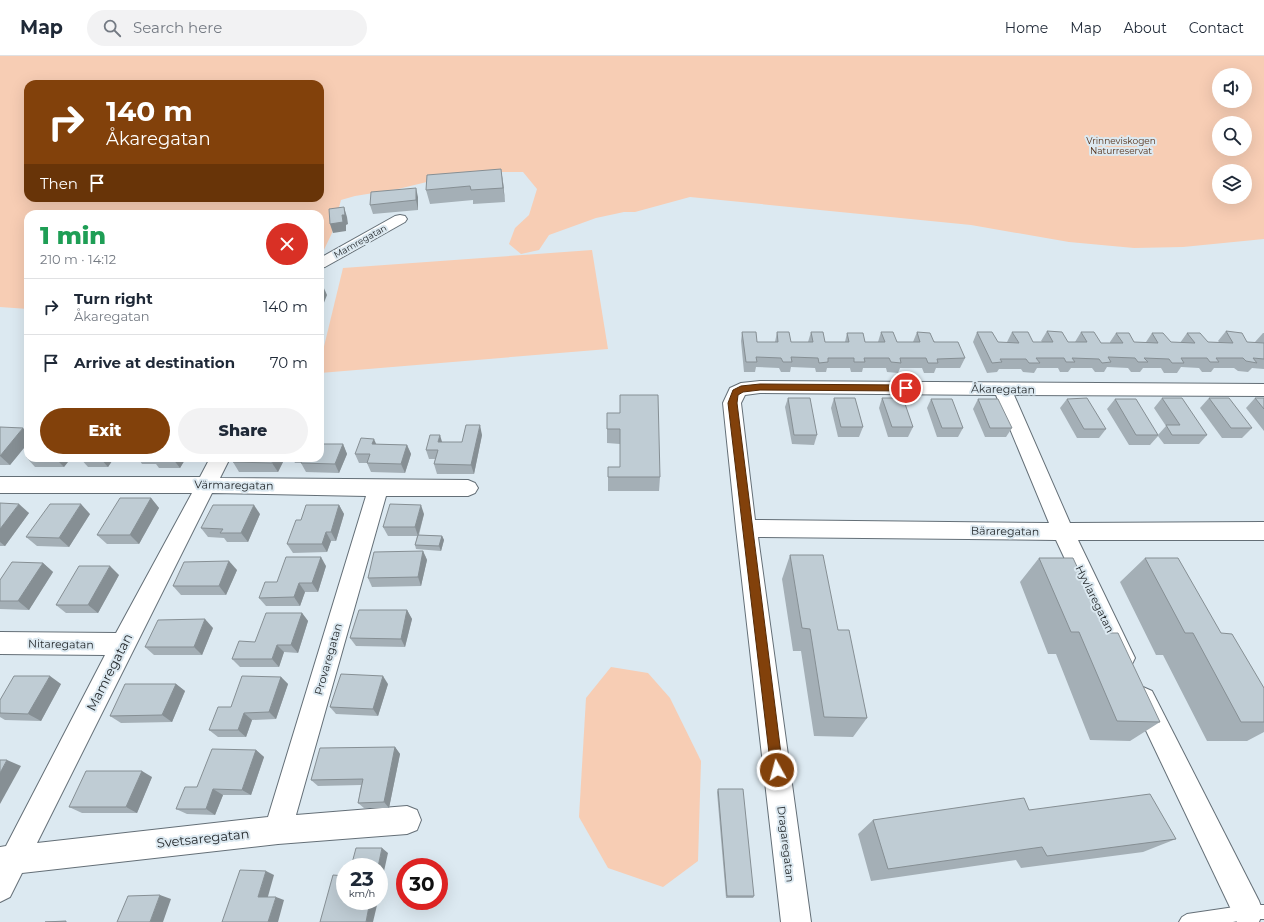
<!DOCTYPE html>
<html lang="en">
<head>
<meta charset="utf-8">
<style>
  :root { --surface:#fff; --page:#f2f2f3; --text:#1f2937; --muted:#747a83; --line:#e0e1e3; --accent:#82410b }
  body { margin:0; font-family:Montserrat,sans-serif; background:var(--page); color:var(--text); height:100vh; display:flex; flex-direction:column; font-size:15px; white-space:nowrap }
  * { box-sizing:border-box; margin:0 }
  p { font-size:13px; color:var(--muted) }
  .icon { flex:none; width:22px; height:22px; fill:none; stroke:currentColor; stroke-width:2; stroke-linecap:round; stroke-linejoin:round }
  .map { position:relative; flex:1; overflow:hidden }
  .side { position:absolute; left:24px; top:154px; width:300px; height:252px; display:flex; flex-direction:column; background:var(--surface); border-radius:12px; box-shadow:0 4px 16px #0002 }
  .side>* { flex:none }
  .guide { position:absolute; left:24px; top:24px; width:300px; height:122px; border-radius:12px; box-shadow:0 4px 16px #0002; background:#82410b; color:#fff; overflow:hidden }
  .tools { position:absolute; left:1212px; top:12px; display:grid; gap:8px }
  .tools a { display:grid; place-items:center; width:40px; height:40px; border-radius:50%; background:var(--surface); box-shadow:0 4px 16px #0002; font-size:20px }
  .speed { position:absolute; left:336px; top:802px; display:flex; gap:8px; font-size:20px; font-weight:700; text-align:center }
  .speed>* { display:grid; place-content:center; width:52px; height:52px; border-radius:50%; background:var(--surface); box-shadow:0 4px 16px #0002; line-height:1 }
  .speed small { font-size:10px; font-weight:400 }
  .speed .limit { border:6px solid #d22; background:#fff; color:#111 }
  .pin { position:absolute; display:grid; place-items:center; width:34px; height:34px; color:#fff; margin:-17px; border:2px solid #fff; border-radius:50%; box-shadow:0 1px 4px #0007 }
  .me { position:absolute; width:44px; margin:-22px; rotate:353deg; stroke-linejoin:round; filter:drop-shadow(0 0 3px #0008) }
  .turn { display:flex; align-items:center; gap:14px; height:84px; padding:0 16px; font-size:18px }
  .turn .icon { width:52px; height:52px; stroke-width:2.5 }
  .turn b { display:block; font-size:28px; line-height:34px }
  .then { display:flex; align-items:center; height:38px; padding:0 16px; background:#0003; gap:8px; font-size:15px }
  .round { display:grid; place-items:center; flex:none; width:42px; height:42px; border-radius:21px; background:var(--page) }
  .summary { display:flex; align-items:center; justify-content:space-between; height:68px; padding:0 16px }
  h1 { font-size:24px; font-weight:800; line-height:30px; color:#1e9e55 }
  .button { display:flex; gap:8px; margin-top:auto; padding:8px 16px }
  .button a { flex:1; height:46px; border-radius:24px; background:var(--accent); color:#fff; font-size:16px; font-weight:800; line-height:46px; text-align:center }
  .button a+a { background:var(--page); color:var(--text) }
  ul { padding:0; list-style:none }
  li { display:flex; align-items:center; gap:12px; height:56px; padding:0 16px; border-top:1px solid var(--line) }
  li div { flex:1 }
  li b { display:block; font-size:15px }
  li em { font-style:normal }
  header { display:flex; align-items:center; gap:24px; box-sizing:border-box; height:56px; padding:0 20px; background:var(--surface); border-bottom:1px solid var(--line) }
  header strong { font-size:19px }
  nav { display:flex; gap:22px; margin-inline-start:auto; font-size:14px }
  .search { width:280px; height:36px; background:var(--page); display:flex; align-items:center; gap:10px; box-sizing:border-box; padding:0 14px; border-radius:22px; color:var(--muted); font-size:15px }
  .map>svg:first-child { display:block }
  .green { fill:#f7cdb4; fill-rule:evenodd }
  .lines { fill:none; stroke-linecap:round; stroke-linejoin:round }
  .lane-casing { stroke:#646f77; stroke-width:2 }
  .street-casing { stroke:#646f77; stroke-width:2 }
  .lane { fill:#fff; fill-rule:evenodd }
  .street { fill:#fff; fill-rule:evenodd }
  .wall { fill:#a4afb6 }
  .shaded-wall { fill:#868f94 }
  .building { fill:#bfccd4; stroke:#868f94 }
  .route { fill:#82410b; stroke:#542a07 }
  .labels { text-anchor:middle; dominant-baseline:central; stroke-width:4; stroke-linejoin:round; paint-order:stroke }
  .far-park-label { font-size:9px; fill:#533019; stroke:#dce9f1 }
  .far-street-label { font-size:9px; fill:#262b2e; stroke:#dce9f1 }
  .street-label { font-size:11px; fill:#262b2e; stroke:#dce9f1 }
  .near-street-label { font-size:13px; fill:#262b2e; stroke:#dce9f1 }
</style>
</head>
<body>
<header>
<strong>Map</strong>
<div class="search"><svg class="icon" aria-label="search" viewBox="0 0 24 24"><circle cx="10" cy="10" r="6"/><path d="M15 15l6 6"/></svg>Search here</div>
<nav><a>Home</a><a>Map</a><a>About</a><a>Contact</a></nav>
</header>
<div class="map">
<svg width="1264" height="866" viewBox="0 0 1264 866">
  <rect width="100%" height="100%" fill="#dce9f1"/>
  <g class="green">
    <path d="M0 0H1264V183L1183 191 1134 192 1069 186 971 169 690 141 635 156H624L596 162 549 179 539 194 521 198 509 188 515 172 529 159 537 133 523 116H468L398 133 355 140 341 144 332 177 320 202V158H28V253L0 251ZM1219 19H1245V45H1219ZM28 28H320V142H28ZM1219 67H1245V93H1219ZM1219 115H1245V141H1219Z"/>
    <polygon points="592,194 608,293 320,317 320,307 343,212"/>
    <polygon points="611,611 648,617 670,642 701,705 698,805 663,831 608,812 579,761 586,642"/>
  </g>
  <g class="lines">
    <defs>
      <polygon id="lane" points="1248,849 1264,849 1264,863 1248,863 1233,866 1179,866 1182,861 1187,858"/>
      <g id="street">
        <polygon points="400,159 405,160 407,163 405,166 325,211 320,212 320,202 395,160"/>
        <path d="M760 325 1264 328V340L1014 339 1070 467 1264 466V484H1078L1135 602 1131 610 1123 613 1115 610 1056 484 758 481 811 866H781L736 472 723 347 730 332 741 327ZM760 337 996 339 1049 467 755 464 741 347 745 339Z"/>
        <path d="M210 402H230L220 422 468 424 475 427 478 432 475 437 468 440H386L296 759 407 750 417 754 421 764 417 774 407 778 278 788 22 817 10 841 0 846V791L6 790 105 599 0 598V576L116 577 192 437H0V421H200ZM212 437 366 440 268 761 37 787Z"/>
        <polygon points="1143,631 1152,635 1259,845 1263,856 1259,866 1237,866 1131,643 1134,635"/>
      </g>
    </defs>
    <use href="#lane" class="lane-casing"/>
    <use href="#street" class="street-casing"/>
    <use href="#lane" class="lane"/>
    <use href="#street" class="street"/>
  </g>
  <g class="wall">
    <polygon points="503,126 505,146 473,148 473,144 430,148 426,134"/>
    <polygon points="418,141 418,154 373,158 370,149"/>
    <polygon points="320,267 324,272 323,280 320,280"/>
    <polygon points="1047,275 1068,286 1075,286 1081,276 1101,287 1110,287 1110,286 1116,277 1134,286 1146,286 1152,277 1171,286 1180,287 1187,277 1208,286 1219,286 1218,285 1226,275 1247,286 1255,286 1263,277 1264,277 1264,313 1252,312 1248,316 1238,315 1234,312 1214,312 1211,316 1202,316 1199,312 1181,311 1177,317 1164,317 1161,312 1143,312 1140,316 1131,316 1128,312 1107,311 1104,316 1095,316 1092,312 1071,312 1068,316 1060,316 1058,312 1037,312 1034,317 1023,316 1021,313 999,313 997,316 987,317 973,286 977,276 998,286 1007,287 1007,286 1012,276 1033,286 1042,286 1041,285"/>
    <polygon points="742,276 757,286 775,286 777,276 791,286 808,286 811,276 825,286 845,286 847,277 865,286 878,286 881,276 897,286 913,286 917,276 965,302 960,312 936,312 934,317 924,317 922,312 900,312 898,317 887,316 886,312 863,312 862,316 851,316 850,312 827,312 826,316 816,316 815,312 791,311 790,316 781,316 779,312 756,311 755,316 744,316 741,285"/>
    <polygon points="788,342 817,379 814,389 792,388 785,351"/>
    <polygon points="834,342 863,371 859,381 838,381 831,352"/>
    <polygon points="882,342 913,371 908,381 888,381 879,352"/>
    <polygon points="1162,342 1207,379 1199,388 1164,388 1158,380 1150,389 1129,389 1107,353 1115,343 1158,379 1166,370 1154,352"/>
    <polygon points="1209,342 1252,372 1242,382 1222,382 1200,352"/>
    <polygon points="1255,342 1264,342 1264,375 1246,352"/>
    <polygon points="931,343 963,372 958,381 937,381 927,352"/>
    <polygon points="978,343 1012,372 1006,381 985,381 973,353"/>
    <polygon points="1067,343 1106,373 1099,382 1077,382 1060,352"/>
    <polygon points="607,357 660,421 659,435 608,435 608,421 620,411 620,388 607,387"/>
    <polygon points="0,371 28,377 28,387 10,409 0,409"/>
    <polygon points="482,379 474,418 437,418 434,408 435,403 429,403 426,394 442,386 462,386"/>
    <polygon points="343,388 347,398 339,417 306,416 301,407 295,407 292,402 320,402"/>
    <polygon points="376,388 407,389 411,398 405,417 371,416 367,407 359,407 355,398"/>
    <polygon points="28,398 28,402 71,402 64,411 35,411 26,401"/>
    <polygon points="80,402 114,402 108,411 88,411"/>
    <polygon points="138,402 186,402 180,412 159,412 156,408 142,408"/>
    <polygon points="235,402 285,402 278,416 239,416 233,406"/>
    <polygon points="151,442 159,452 139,488 107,488 97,479"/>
    <polygon points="0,447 29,457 5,490 0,490"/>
    <polygon points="339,449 344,458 336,485 331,485 327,496 293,497 287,488 301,464"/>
    <polygon points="90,458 69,491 37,490 26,481"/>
    <polygon points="260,458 248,486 227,486 224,482 208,481 201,472"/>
    <polygon points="424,458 419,479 442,480 444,484 441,495 416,493 415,489 417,480 388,480 383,471"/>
    <polygon points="423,495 427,504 421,530 372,531 368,522"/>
    <polygon points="790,499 838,574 867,662 853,681 814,680 801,595 793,595 782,523"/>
    <polygon points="1039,502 1108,577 1160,666 1130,685 1090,684 1056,598 1048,598 1020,526"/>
    <polygon points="1145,502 1221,577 1264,632 1264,676 1247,685 1207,685 1163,599 1156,599 1120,526"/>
    <polygon points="43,507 53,516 29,554 0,553 0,524"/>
    <polygon points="326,510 318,536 305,536 300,550 266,550 259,542 277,526"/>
    <polygon points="237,514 226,539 181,539 173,530"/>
    <polygon points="119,519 98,557 66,557 56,549"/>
    <polygon points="407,554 412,563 405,591 356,590 350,582"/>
    <polygon points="302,557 308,565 298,597 284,596 279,611 240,611 232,603 255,586"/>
    <polygon points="213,572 202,599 154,599 145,591"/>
    <polygon points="281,621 288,628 276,663 252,664 246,681 218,681 209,674 231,651"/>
    <polygon points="61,628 41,665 5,664 0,661 0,644"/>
    <polygon points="176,628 185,635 172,666 121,667 110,660"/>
    <polygon points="388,628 378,660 336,658 330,651"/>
    <polygon points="395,691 400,698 389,752 364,752 358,747 361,729 318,730 311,724"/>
    <polygon points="256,694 264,701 251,739 223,739 215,759 187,758 176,753 197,731"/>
    <polygon points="152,721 137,757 82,757 69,751"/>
    <polygon points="718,733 754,840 753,842 726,842 717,736"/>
    <polygon points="1029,754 1176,783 1143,796 1021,812 1016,804 871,825 858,778 873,764"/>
  </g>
  <g class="shaded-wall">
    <polygon points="501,113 503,126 505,146 503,132"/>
    <polygon points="416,132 418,141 418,154 416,144"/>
    <polygon points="344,151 347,161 348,168 346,169 346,175 333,177 330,168 342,159"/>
    <polygon points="323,230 327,239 320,257 320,237"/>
    <polygon points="322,267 324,272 323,280 320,275"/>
    <polygon points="480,369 482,379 474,418 471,409"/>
    <polygon points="23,372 28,377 28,387 10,409 0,400"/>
    <polygon points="440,379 443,389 438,386"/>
    <polygon points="374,383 378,392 372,388"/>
    <polygon points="343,388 347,398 339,417 335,408"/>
    <polygon points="407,389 411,398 405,417 401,408"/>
    <polygon points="55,402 71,402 64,411"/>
    <polygon points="100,402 114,402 108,411"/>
    <polygon points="173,402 186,402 180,412 173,403"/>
    <polygon points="274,402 285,402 278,416 272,407"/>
    <polygon points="151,442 159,452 139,488 130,479"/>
    <polygon points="19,448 29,457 5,490 0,486 0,473"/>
    <polygon points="81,448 90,458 69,491 59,482"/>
    <polygon points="254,449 260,458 248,486 241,477"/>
    <polygon points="339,449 344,458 336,485 331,476"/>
    <polygon points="421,449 424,458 418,480 415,471"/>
    <polygon points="326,476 331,485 327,496 322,488"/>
    <polygon points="442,480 444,484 441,495 439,490"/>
    <polygon points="423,495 427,504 421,530 418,521"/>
    <polygon points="321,501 326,510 318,536 312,527"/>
    <polygon points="229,505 237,514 226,539 219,530"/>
    <polygon points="43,507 53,516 29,554 18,545"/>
    <polygon points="110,510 119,519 98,557 88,549"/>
    <polygon points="299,527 305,536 300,550 294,541"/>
    <polygon points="407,554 412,563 405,591 401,583"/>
    <polygon points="302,557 308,565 298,597 291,589"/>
    <polygon points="205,563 213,572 202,599 194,591"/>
    <polygon points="277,589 284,596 279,611 272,603"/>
    <polygon points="50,620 61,628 41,665 28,658"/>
    <polygon points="383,620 388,628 378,660 373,653"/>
    <polygon points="281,621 288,628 276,663 269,656"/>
    <polygon points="176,628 185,635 172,666 162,659"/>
    <polygon points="244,657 252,664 246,681 238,674"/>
    <polygon points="395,691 400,698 389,752 384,746"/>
    <polygon points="256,694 264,701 251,739 242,734"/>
    <polygon points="7,704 21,710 0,748 0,717"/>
    <polygon points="142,715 152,721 137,757 126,751"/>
    <polygon points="213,733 223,739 215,759 206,753"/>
    <polygon points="382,792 388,797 379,838 379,811 378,811"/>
    <polygon points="266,815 274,819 267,844 258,841"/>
    <polygon points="160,839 171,843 163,866 150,866"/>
    <polygon points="276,841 284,844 278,866 268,866"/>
    <polygon points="370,845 378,845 373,866 366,866"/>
  </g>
  <g class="building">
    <polygon points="501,113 503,132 471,134 470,130 426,134 427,119"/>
    <polygon points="416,132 416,144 370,149 371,136"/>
    <polygon points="344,151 345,159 342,159 343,166 330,168 329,153"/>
    <polygon points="320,230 323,230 320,237"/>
    <polygon points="320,267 322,267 320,275"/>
    <polygon points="1047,275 1062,276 1068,286 1087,286 1081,276 1094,276 1101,287 1123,287 1116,277 1129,277 1134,286 1158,287 1152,277 1163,277 1171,286 1195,287 1187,277 1200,277 1208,286 1233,287 1226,275 1242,277 1247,286 1264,287 1264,303 1253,302 1257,307 1246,305 1243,302 1216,302 1219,306 1210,306 1207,302 1181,302 1184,307 1172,307 1169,303 1144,302 1148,306 1138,306 1135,302 1108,301 1111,306 1102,307 1099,303 1072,302 1075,306 1066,306 1064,302 1036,302 1040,307 1029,307 1026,303 1000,303 1002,306 992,307 977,276 992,276 998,286 1019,287 1012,276 1028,276 1033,286 1053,286"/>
    <polygon points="742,276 756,276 757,286 778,286 777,276 789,276 791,286 813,286 811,276 823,276 825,286 849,286 847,277 863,277 865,286 885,286 881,276 893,276 897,286 920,286 917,276 930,277 934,286 958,286 965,302 937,303 938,307 928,307 926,302 900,302 901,307 891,306 889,302 864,302 865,306 854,306 854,302 828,302 828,306 819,307 818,302 791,301 792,306 783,306 781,302 756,301 757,306 746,306"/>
    <polygon points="620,339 658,339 660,421 608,421 608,411 620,411 620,373 607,373 607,357 620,357"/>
    <polygon points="788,342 810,342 817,379 794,379"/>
    <polygon points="834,342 855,342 863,371 841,371"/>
    <polygon points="882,342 903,342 913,371 892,371"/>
    <polygon points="1087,342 1106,373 1084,373 1067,343"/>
    <polygon points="1162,342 1182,342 1207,379 1172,379 1166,369 1180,369"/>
    <polygon points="1209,342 1229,342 1252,372 1231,372"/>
    <polygon points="1255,342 1264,342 1264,353"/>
    <polygon points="931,343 952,343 963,372 942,372"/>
    <polygon points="978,343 998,343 1012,372 990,372"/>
    <polygon points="1115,343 1136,343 1158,379 1136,379"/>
    <polygon points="466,369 480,369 471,409 434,408 438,394 426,394 430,379 440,379 438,386 462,386"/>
    <polygon points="0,371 23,372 0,400"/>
    <polygon points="361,382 374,383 372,388 407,389 401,408 367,407 370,398 355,398"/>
    <polygon points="320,388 343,388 335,408 301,407 303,402 320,402"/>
    <polygon points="151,402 173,402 173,403"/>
    <polygon points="235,402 274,402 272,407 233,406"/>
    <polygon points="120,442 151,442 130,479 97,479"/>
    <polygon points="0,447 19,448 0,473"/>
    <polygon points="50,448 81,448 59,482 26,481"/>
    <polygon points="390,448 421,449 415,471 383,471"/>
    <polygon points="213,449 254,449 241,477 220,477 223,473 201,472"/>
    <polygon points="306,449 339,449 331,476 326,476 322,488 287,488 296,464 301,464"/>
    <polygon points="418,479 442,480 439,490 415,489"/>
    <polygon points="423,495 418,521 368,522 374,496"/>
    <polygon points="790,499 823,499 838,574 849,574 867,662 824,661 810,573 802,572"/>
    <polygon points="286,501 321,501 312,527 299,527 294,541 259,542 265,526 277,526"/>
    <polygon points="1039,502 1073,502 1108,577 1118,577 1160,666 1117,665 1079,576 1071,576"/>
    <polygon points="1145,502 1178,502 1221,577 1232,578 1264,632 1264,666 1241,666 1193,577 1185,577"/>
    <polygon points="229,505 219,530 173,530 184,506"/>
    <polygon points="12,506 43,507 18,545 0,545 0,524"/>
    <polygon points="79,510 110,510 88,549 56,549"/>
    <polygon points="359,554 407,554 401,583 350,582"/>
    <polygon points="266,557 302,557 291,589 277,589 272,603 232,603 239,585 255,586"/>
    <polygon points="205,563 194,591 145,591 158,564"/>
    <polygon points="341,618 383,620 373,653 330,651"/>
    <polygon points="14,620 50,620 28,658 0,657 0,644"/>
    <polygon points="242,620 281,621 269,656 244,657 238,674 209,674 218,651 231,651"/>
    <polygon points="125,628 176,628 162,659 110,660"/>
    <polygon points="395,691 384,746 358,747 363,723 311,724 320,692"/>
    <polygon points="212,693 256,694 242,734 213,733 206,753 176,753 185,731 197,731"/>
    <polygon points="0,704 7,704 0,717"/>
    <polygon points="86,715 142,715 126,751 69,751"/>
    <polygon points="718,733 743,733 754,840 727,840"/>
    <polygon points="1150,738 1176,783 1047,800 1042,791 888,813 873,764 1024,742 1029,754"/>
    <polygon points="356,792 382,792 378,811 351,811"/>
    <polygon points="240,814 266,815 258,841 276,841 268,866 222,866"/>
    <polygon points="333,819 345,820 345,845 370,845 366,866 320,866"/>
    <polygon points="160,839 150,866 117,866 128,840"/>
    <polygon points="66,865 66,866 45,866"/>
  </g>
  <polygon class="route" points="760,328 906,329 910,332 906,335 760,334 743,336 738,339 737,347 783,714 781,718 777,720 773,718 771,714 728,347 733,334 741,330"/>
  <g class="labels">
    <g class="far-park-label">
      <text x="1121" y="84">Vrinneviskogen<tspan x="1121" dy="10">Naturreservat</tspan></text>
    </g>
    <g class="far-street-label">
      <text transform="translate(360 185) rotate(-29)">Mamregatan</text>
    </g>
    <g class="street-label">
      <text transform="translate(1003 333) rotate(1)">Åkaregatan</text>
      <text transform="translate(234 429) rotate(1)">Värmaregatan</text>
      <text transform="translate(1005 475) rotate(1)">Bäraregatan</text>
      <text transform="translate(1095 543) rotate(64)">Hyvlaregatan</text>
      <text transform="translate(61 588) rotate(1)">Nitaregatan</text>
      <text transform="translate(328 603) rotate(-74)">Provaregatan</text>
      <text transform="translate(786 788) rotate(83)">Dragaregatan</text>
    </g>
    <g class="near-street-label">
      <text transform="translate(109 616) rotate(-63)">Mamregatan</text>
      <text transform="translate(203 782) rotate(-6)">Svetsaregatan</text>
    </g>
  </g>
</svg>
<div class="tools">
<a><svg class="icon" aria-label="sound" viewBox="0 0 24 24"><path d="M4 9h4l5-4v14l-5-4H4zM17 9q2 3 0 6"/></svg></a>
<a><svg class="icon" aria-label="search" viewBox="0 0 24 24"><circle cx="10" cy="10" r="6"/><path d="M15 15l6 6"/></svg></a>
<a><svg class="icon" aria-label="layers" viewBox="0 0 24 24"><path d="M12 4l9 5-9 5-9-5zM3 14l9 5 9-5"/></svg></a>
</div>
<div class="speed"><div>23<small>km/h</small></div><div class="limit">30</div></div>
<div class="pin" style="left:906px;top:332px;background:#d93025"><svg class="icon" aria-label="arrive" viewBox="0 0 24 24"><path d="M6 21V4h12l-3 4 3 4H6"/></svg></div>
<svg class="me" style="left:777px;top:714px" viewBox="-20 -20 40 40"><circle r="17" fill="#82410b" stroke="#fff" stroke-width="3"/><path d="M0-11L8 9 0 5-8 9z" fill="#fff"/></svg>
<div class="guide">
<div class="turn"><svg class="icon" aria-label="right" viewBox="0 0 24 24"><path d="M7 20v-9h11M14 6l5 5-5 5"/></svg><div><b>140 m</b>Åkaregatan</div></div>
<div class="then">Then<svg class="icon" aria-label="arrive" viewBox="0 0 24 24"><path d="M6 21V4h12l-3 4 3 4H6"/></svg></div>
</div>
<section class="side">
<div class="summary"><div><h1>1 min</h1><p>210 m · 14:12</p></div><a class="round" style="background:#d93025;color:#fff"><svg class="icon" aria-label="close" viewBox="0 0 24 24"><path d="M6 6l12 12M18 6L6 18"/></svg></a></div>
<ul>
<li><svg class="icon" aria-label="right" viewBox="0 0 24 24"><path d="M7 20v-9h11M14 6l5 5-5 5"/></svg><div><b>Turn right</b><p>Åkaregatan</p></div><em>140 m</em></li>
<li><svg class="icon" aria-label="arrive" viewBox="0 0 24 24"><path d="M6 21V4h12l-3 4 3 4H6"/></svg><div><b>Arrive at destination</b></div><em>70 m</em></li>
</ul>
<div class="button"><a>Exit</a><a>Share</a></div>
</section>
</div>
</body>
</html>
